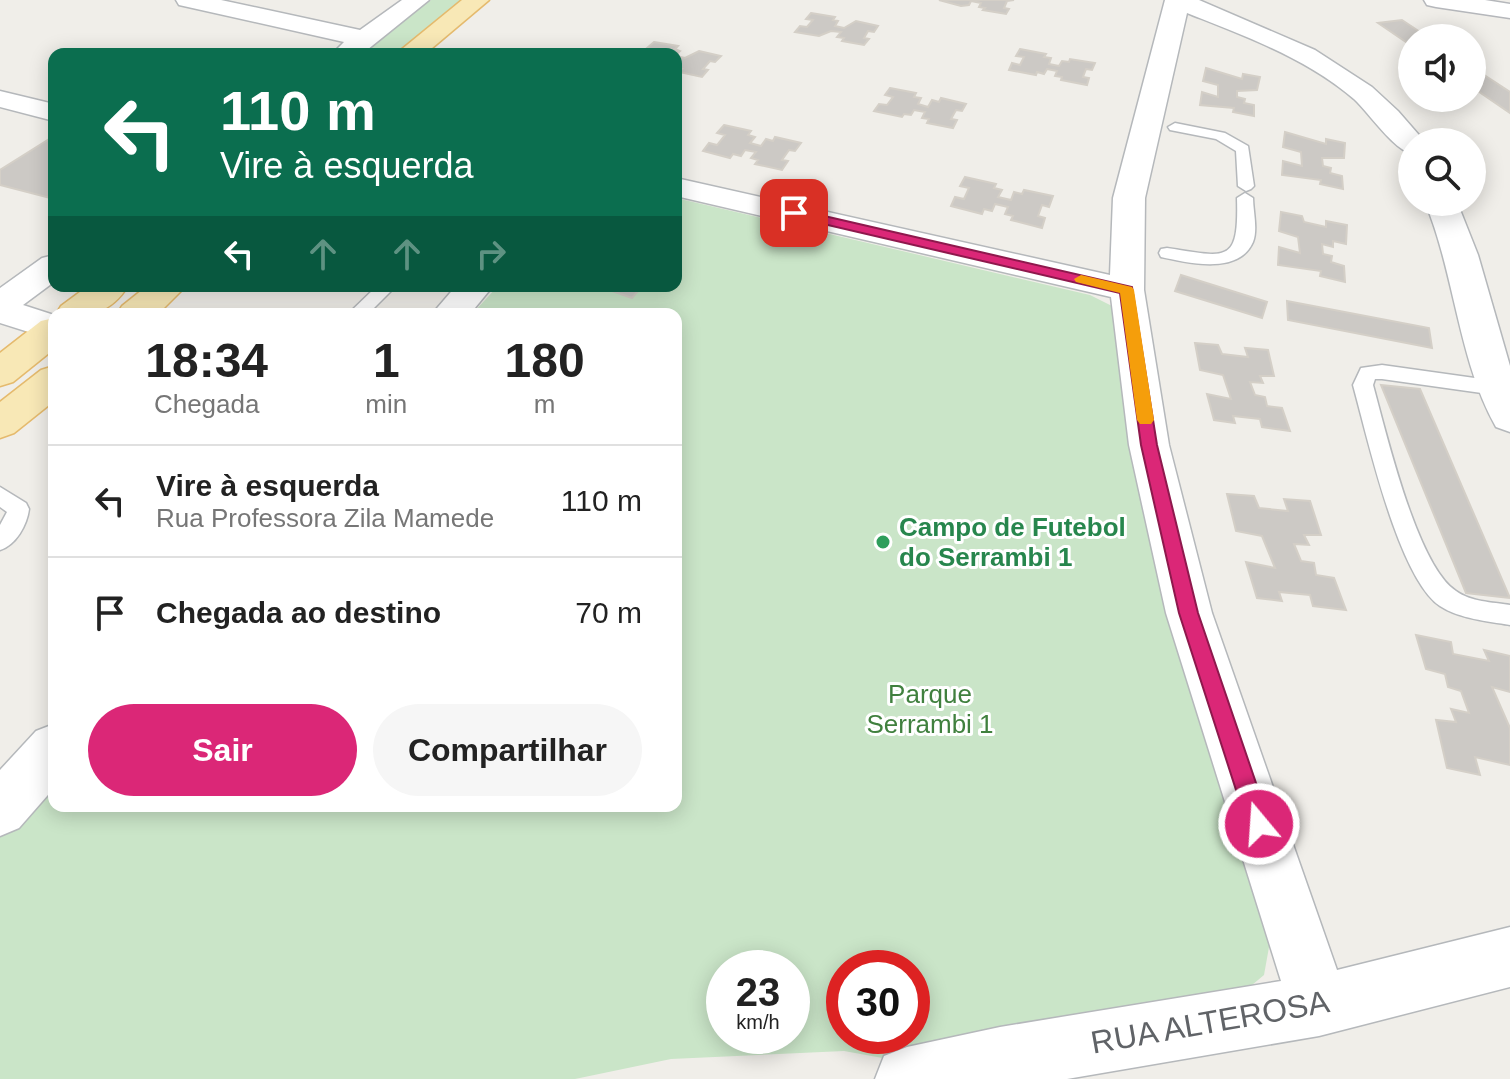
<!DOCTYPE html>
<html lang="pt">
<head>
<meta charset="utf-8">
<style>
  :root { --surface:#fff; --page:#f6f6f6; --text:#222; --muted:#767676; --line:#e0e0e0; --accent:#db2777 }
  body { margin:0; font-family:Arial,sans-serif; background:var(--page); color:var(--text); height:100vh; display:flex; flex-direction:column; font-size:30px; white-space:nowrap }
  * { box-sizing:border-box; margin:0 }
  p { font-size:26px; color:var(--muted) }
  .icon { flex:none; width:44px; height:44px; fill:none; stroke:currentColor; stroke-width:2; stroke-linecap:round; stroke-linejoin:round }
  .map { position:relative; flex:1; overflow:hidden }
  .side { position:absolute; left:48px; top:308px; width:634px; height:504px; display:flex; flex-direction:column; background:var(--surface); border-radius:16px; box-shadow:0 4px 20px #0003 }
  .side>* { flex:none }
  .hud { position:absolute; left:48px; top:48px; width:634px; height:244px; border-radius:16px; box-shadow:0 4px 20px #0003; background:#0b6e4f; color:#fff; overflow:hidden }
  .tools { position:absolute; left:1398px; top:24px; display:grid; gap:16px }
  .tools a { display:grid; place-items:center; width:88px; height:88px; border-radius:50%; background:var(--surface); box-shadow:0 4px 20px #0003; font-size:40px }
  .speed { position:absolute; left:706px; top:950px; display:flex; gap:16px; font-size:40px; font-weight:700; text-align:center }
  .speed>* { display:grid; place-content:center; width:104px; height:104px; border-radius:50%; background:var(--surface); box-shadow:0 4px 20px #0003; line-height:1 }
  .speed small { font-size:20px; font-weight:400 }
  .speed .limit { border:12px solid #d22; background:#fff; color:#111 }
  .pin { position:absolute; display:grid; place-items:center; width:68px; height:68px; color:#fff; margin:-34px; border-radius:16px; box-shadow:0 4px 12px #0006 }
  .me { position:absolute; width:88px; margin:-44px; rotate:342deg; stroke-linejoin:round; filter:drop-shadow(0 0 6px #0008) }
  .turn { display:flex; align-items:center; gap:28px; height:168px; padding:0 40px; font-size:36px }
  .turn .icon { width:104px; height:104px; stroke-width:2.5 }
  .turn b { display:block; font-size:56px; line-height:68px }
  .lanes { display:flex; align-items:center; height:76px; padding:0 40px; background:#0003; justify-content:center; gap:40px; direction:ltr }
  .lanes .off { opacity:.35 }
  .eta { display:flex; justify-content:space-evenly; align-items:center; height:136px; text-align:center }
  .eta b { font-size:48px; font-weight:700; line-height:56px }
  .button { display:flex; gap:16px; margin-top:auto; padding:16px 40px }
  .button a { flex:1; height:92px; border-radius:48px; background:var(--accent); color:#fff; font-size:32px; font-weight:700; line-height:92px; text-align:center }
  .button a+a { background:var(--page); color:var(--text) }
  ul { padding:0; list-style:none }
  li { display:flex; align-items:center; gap:24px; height:112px; padding:0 40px; border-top:2px solid var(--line) }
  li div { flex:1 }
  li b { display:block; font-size:30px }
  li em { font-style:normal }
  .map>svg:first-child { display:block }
  .green { fill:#cae5c8; fill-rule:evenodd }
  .building { fill:#ccc9c5; stroke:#d4cfc7; stroke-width:2 }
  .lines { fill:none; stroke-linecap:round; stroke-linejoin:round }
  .service-casing { stroke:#b5b8bb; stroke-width:3 }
  .minor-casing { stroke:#b5b8bb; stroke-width:3 }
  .secondary-casing { stroke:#b5b7bb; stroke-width:3 }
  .primary-casing { stroke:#e5ba6d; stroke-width:3 }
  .service { fill:#fff; fill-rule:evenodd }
  .minor { fill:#fff; fill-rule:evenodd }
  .secondary { fill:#fff; fill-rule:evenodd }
  .primary { fill:#f8e8b6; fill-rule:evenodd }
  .route { fill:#db2777; stroke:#8e194d; stroke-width:2 }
  .slow { fill:#f59e0b }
  .leisure-dot { fill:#2e9e5b; stroke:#fff; stroke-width:3 }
  .labels { text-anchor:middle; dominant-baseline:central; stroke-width:6; stroke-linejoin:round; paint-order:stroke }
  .leisure-label { font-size:26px; font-weight:bold; fill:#27864d; stroke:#fff; text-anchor:start }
  .park-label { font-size:26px; fill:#40803e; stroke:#fff }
  .near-street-label { font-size:32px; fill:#606367; stroke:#fff }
</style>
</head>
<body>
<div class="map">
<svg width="1510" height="1079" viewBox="0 0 1510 1079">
  <rect width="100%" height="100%" fill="#f0eee9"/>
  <g class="green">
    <polygon points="431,0 468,0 401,54 359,54"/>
    <path d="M676 198 1090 295 1112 306 1140 482 1168 620 1271 936 1264 975 1246 990 910 1063 844 1051 671 1059 575 1079H0V836L54 776V806H676V314H472L498 286H676ZM724 968H792V1036H724ZM844 968H912V1036H844Z"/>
  </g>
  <g class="building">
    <polygon points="939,0 1014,0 1007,1 1004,8 1009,9 1006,14 983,10 985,8 979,7 981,3 971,1 969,5 961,6"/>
    <polygon points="811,13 835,17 833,20 838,21 835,26 844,28 856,21 878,26 874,32 868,31 864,38 869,39 864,45 842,41 844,38 837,37 841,32 831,31 819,36 795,32 800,26 807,27 813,20 806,19"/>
    <polygon points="1402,20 1429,38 1412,38 1412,46 1378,23"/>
    <polygon points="654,42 678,46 675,49 680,51 676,55 650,54 654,50 647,48"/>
    <polygon points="1020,49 1046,54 1044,57 1051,58 1049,64 1059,66 1062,61 1069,62 1070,59 1095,63 1092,70 1086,69 1083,77 1089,78 1087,85 1061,80 1062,77 1055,76 1057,71 1047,69 1044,74 1037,72 1036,75 1009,70 1012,63 1020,65 1024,57 1016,56"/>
    <polygon points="699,51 721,56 715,62 710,61 703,69 708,70 702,77 679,72 682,69 676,68 680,63 676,62 676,56 685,58"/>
    <polygon points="1472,67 1510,92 1510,113 1472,87"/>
    <polygon points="1206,68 1242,79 1243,74 1260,77 1257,90 1237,91 1237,97 1245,99 1244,103 1254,105 1254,116 1233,112 1234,108 1200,105 1202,92 1218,97 1218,85 1203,81"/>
    <polygon points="890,88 916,93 914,97 921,98 918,104 928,107 932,100 939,102 941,98 966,104 962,111 956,110 951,119 957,120 953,128 927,123 929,119 922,118 925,112 914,110 911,115 904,114 902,117 874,111 879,104 887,105 893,97 885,95"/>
    <polygon points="724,125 751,131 748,135 755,137 750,143 761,146 766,139 773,141 775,137 801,143 795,151 789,150 782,160 788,161 782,170 755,164 758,160 751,158 756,152 745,150 741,156 733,154 730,158 703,151 709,143 717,145 725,135 717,133"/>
    <polygon points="1285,132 1326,144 1326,139 1345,143 1344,158 1322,158 1323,166 1331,168 1330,173 1342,176 1343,189 1320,184 1321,180 1282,175 1283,161 1302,166 1301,152 1283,147"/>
    <polygon points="54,136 54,199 0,185 0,170"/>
    <polygon points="965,177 996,184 994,188 1002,190 998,197 1011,200 1014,192 1022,194 1024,190 1053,196 1049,207 1042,205 1038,216 1045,218 1042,228 1011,220 1013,216 1005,214 1008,207 995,204 992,211 984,209 982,214 951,206 955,197 964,199 969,188 960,186"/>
    <polygon points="1281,212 1302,216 1304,222 1326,227 1326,221 1347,225 1346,244 1333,241 1333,247 1322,244 1323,254 1332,256 1331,262 1344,266 1345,282 1320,276 1321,271 1278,265 1279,247 1300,253 1298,237 1279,231"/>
    <polygon points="1181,275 1267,302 1262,318 1175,291"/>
    <polygon points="598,286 642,286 632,298"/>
    <polygon points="1287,301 1429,328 1432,348 1288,320"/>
    <polygon points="1195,343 1218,345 1222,354 1248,357 1245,348 1268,350 1274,376 1260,376 1263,383 1250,382 1255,395 1265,397 1267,406 1282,408 1290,431 1262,427 1260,419 1233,416 1235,423 1214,420 1207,394 1231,399 1223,375 1200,370"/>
    <polygon points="1381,385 1420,389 1510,598 1466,593"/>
    <polygon points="1227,494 1254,496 1259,508 1288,511 1284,499 1310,501 1321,535 1304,535 1309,545 1294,544 1301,561 1314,563 1316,575 1334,578 1346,610 1313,606 1310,595 1279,592 1282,601 1257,598 1246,562 1275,568 1262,536 1236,531"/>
    <polygon points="1416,635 1451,642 1453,654 1489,661 1484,650 1510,656 1510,692 1492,687 1510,728 1510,765 1475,757 1480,775 1447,768 1436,720 1456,722 1451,709 1469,713 1461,691 1448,687 1445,674 1426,669"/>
  </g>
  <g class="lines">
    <defs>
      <g id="service">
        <polygon points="1175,123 1225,133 1248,146 1254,186 1251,189 1246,191 1238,186 1236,151 1216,139 1170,130 1168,127"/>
        <path d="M1245 193 1253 198C1253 211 1258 229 1253 242 1239 275 1188 263 1161 257L1159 253 1161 249 1167 248C1227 257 1239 265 1237 198Z"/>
        <polygon points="377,286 396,286 368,314 348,314"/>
        <path d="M1382 365 1496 381 1506 388 1496 395 1382 379H1375L1373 385C1386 432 1417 566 1456 591 1471 602 1492 602 1510 605V625C1487 621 1460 619 1440 606 1398 578 1367 435 1353 385L1361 368Z"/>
        <path d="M0 487 26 503 29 509C27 525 16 545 0 550V525L7 512 0 507Z"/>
      </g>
      <g id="minor">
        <polygon points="176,0 221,0 360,30 402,0 429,0 362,54 332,54 344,42 179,5"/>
        <path d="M1165 0H1199L1315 50 1372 87 1398 111 1425 142H1412V154C1393 149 1370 114 1354 99 1306 58 1245 36 1187 13L1145 198 1144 290 1169 445 1212 613 1337 970 1510 927V987L1319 1036 1067 1079H875L884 1056 907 1047 1000 1027 1281 981 1166 613 1129 445 1111 297 676 196V178L1110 275 1113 198Z"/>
        <polygon points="0,91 54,104 54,121 0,107"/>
        <path d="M1425 202H1457L1478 255 1510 366V432L1496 427C1458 360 1455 274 1425 202Z"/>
        <polygon points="54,255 54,282 23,305 54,315 54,340 0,323 0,288 42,258"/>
        <polygon points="456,286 493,286 470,314 432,314"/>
        <polygon points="54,724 54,788 19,828 0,836 0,770 36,731"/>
      </g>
      <polygon id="secondary" points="1424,0 1485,0 1510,4 1510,18 1436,7 1427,5"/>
      <g id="primary">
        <polygon points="462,0 489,0 425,54 396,54"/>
        <path d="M88 286H128C108 317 89 314 56 314L61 306Z"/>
        <polygon points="147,286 186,286 158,314 117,314 122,306"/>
        <polygon points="54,318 54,349 13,382 0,386 0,353 41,321"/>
        <polygon points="54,366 54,401 14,433 0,438 0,402 41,370"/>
      </g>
    </defs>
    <use href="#service" class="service-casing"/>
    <use href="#minor" class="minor-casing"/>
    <use href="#secondary" class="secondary-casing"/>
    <use href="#primary" class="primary-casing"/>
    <use href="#service" class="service"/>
    <use href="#minor" class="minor"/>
    <use href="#secondary" class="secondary"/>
    <use href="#primary" class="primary"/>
  </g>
  <polygon class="route" points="794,209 1132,287 1157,445 1198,613 1270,824 1267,832 1259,835 1251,832 1247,824 1179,613 1141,445 1120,293 789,216 789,210"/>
  <polygon class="slow" points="1081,275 1132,287 1134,290 1154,420 1151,424 1140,424 1137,420 1120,293 1076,282 1074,279"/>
  <circle class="leisure-dot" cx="883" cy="542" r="8"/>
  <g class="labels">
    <g class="leisure-label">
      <text x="899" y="527">Campo de Futebol<tspan x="899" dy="30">do Serrambi 1</tspan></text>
    </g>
    <g class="park-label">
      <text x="930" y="694">Parque<tspan x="930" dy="30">Serrambi 1</tspan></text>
    </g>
    <g class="near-street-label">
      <text transform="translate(1210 1022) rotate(-10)">RUA ALTEROSA</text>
    </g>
  </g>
</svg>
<div class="tools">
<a><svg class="icon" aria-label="sound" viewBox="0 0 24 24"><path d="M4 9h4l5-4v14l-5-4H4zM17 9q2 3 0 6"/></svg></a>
<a><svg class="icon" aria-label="search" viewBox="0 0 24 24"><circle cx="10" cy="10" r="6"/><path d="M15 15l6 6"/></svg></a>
</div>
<div class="speed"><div>23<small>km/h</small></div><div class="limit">30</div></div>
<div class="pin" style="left:794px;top:213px;background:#d93025"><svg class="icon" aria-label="arrive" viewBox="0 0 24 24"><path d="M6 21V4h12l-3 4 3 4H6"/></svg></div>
<svg class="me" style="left:1259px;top:824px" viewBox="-20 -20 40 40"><circle r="17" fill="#db2777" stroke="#fff" stroke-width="3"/><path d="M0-11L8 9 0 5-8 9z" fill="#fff"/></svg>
<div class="hud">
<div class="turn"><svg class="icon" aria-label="left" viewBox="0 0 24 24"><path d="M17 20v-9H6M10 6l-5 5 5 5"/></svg><div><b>110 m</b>Vire à esquerda</div></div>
<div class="lanes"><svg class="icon" aria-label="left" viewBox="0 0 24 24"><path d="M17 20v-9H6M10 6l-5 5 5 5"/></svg><svg class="icon off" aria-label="ahead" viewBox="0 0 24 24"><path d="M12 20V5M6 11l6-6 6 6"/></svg><svg class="icon off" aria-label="ahead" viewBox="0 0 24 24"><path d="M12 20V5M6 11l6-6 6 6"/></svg><svg class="icon off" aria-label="right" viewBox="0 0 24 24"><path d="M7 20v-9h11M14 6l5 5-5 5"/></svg></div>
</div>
<section class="side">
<div class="eta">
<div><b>18:34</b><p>Chegada</p></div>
<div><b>1</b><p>min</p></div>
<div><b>180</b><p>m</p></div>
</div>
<ul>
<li><svg class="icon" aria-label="left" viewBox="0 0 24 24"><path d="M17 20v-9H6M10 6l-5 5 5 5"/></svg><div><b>Vire à esquerda</b><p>Rua Professora Zila Mamede</p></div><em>110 m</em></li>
<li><svg class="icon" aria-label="arrive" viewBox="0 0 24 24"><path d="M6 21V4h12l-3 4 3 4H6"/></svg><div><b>Chegada ao destino</b></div><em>70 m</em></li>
</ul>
<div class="button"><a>Sair</a><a>Compartilhar</a></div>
</section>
</div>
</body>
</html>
